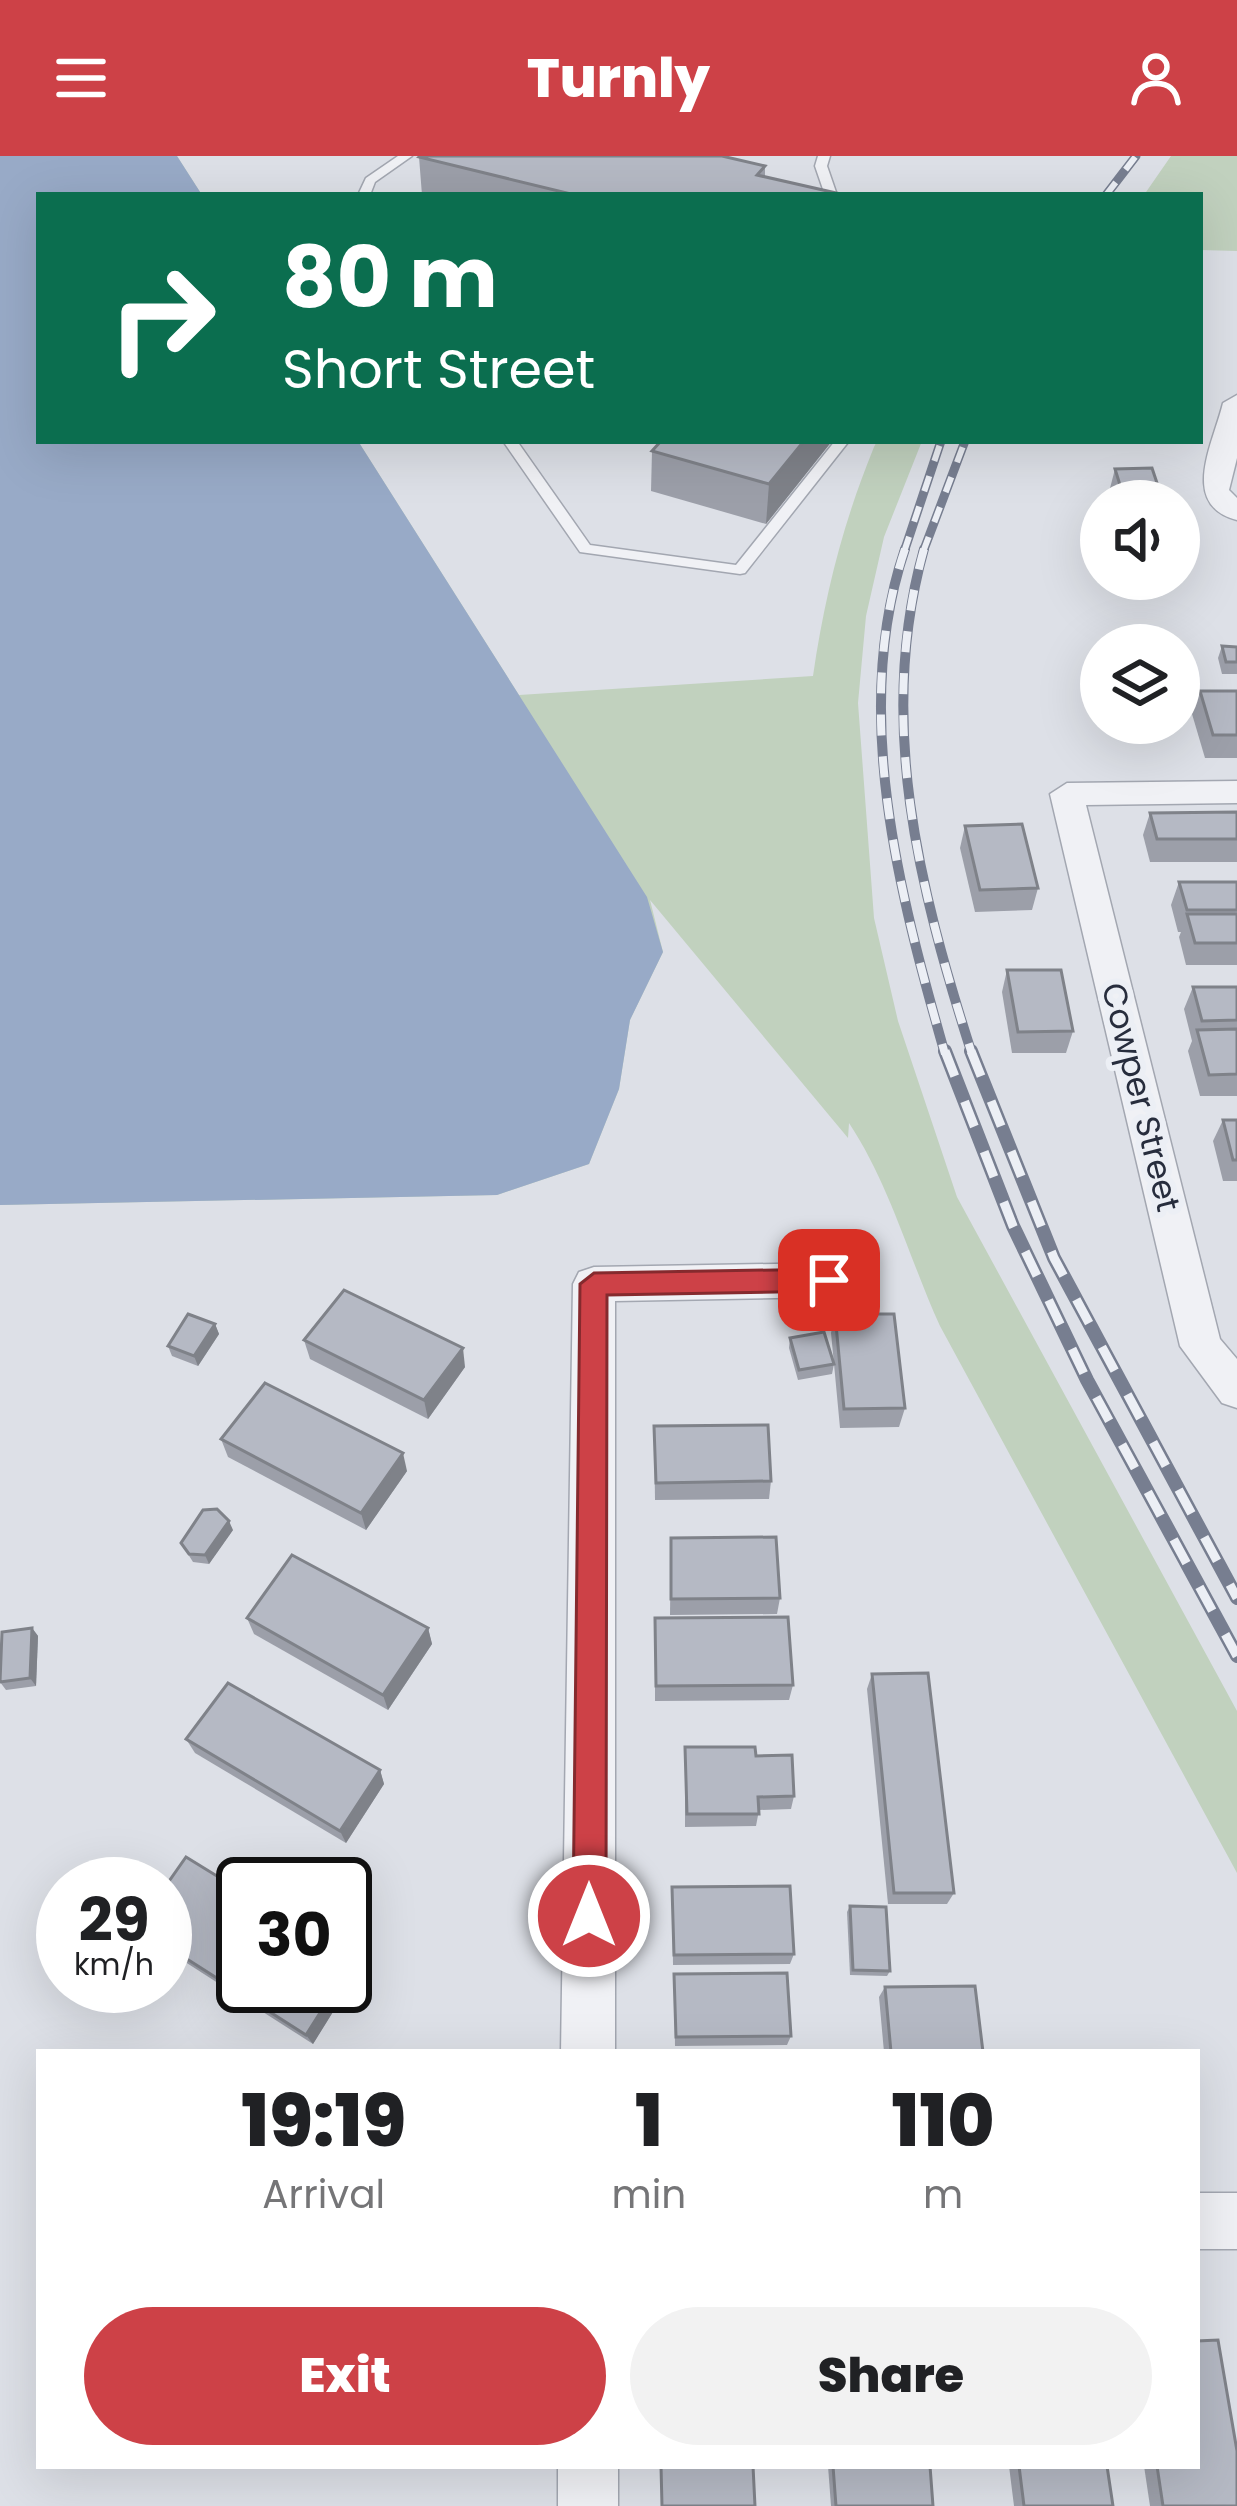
<!DOCTYPE html>
<html lang="en">
<head>
<meta charset="utf-8">
<style>
  :root { --surface:#fff; --page:#f2f2f2; --text:#202124; --muted:#757577; --accent:#cd4147 }
  body { margin:0; font-family:Poppins,sans-serif; background:var(--page); color:var(--text); height:100vh; display:flex; flex-direction:column; font-size:45px; white-space:nowrap }
  * { box-sizing:border-box; margin:0 }
  p { font-size:39px; color:var(--muted) }
  .icon { flex:none; width:66px; height:66px; fill:none; stroke:currentColor; stroke-width:2; stroke-linecap:round; stroke-linejoin:round }
  .map { position:relative; flex:1; overflow:hidden }
  .panel { position:absolute; left:36px; top:1893px; width:1164px; height:420px; display:flex; flex-direction:column; background:var(--surface); border-radius:0px; box-shadow:0 12px 48px #0002 }
  .panel>* { flex:none }
  .banner { position:absolute; left:36px; top:36px; width:1167px; height:252px; border-radius:0px; box-shadow:0 12px 48px #0002; background:#0b6e4f; color:#fff; overflow:hidden }
  .tools { position:absolute; left:1080px; top:324px; display:grid; gap:24px }
  .tools a { display:grid; place-items:center; width:120px; height:120px; border-radius:50%; background:var(--surface); box-shadow:0 12px 48px #0002; font-size:60px }
  .speed { position:absolute; left:36px; top:1701px; display:flex; gap:24px; font-size:60px; font-weight:700; text-align:center }
  .speed>* { display:grid; place-content:center; width:156px; height:156px; border-radius:50%; background:var(--surface); box-shadow:0 12px 48px #0002; line-height:1 }
  .speed small { font-size:30px; font-weight:400 }
  .speed .limit { border:6px solid #111; border-radius:18px; background:#fff; color:#111 }
  .pin { position:absolute; display:grid; place-items:center; width:102px; height:102px; color:#fff; margin:-51px; border-radius:24px; box-shadow:0 6px 18px #0006 }
  .me { position:absolute; width:132px; margin:-66px; rotate:0deg; stroke-linejoin:round; filter:drop-shadow(0 0 9px #0008) }
  .turn { display:flex; align-items:center; gap:42px; height:252px; padding:0 48px; font-size:54px }
  .turn .icon { width:156px; height:156px; stroke-width:2.5 }
  .turn b { display:block; font-size:84px; line-height:102px }
  .eta { display:flex; justify-content:space-evenly; align-items:center; height:204px; text-align:center }
  .eta b { font-size:72px; font-weight:800; line-height:84px }
  .primary-button { display:flex; gap:24px; margin-top:auto; padding:24px 48px }
  .primary-button a { flex:1; height:138px; border-radius:72px; background:var(--accent); color:#fff; font-size:48px; font-weight:800; line-height:138px; text-align:center }
  .primary-button a+a { background:var(--page); color:var(--text) }
  header { display:flex; justify-content:space-between; align-items:center; height:156px; padding:0 48px; background:var(--accent); color:#fff; font-size:54px; font-weight:800 }
  .map>svg:first-child { display:block }
  .green { fill:#c1d1be }
  .water { fill:#98aac7 }
  .lines { fill:none; stroke-linecap:round; stroke-linejoin:round }
  .lane-casing { stroke:#a3a7b1; stroke-width:3 }
  .street-casing { stroke:#a3a7b1; stroke-width:3 }
  .lane { fill:#f0f1f5; fill-rule:evenodd }
  .street { fill:#f0f1f5; fill-rule:evenodd }
  .rail-far2-casing { stroke:#777e90; stroke-width:9 }
  .rail-far1-casing { stroke:#777e90; stroke-width:10 }
  .rail-casing { stroke:#777e90; stroke-width:14 }
  .rail-far2 { stroke:#eceff5; stroke-width:6; stroke-dasharray:16; stroke-linecap:butt }
  .rail-far1 { stroke:#eceff5; stroke-width:8; stroke-dasharray:21; stroke-linecap:butt }
  .rail { stroke:#eceff5; stroke-width:9; stroke-dasharray:27; stroke-linecap:butt }
  .wall { fill:#9c9fa9 }
  .shaded-wall { fill:#7f8289 }
  .building { fill:#b5b9c4; stroke:#7f8289; stroke-width:3 }
  .route { fill:#cd4147; stroke:#852a2e; stroke-width:3 }
  .labels { text-anchor:middle; dominant-baseline:central; stroke-width:12; stroke-linejoin:round; paint-order:stroke }
  .street-label { font-size:33px; fill:#272d3d; stroke:#eceff5 }
</style>
</head>
<body>
<header><svg class="icon" aria-label="menu" viewBox="0 0 24 24"><path d="M4 6h16M4 12h16M4 18h16"/></svg>Turnly<svg class="icon" aria-label="person" viewBox="0 0 24 24"><circle cx="12" cy="8" r="4"/><path d="M4 21q1-7 8-7t8 7"/></svg></header>
<div class="map">
<svg width="1237" height="2350" viewBox="0 0 1237 2350">
  <rect width="100%" height="100%" fill="#dde0e7"/>
  <g class="green">
    <path d="M0 0H177L202 39H39V285H358L519 539 813 520C825 438 843 367 874 291L877 285H922L884 381 866 460 858 547 874 762 898 865 957 1041 1237 1555V1717L940 1170C909 1102 890 1029 849 967L848 982 650 744 663 796 630 864 619 933 589 1008 497 1039 0 1049Z"/>
    <polygon points="1171,0 1237,0 1237,95 1200,94 1200,39 1144,39"/>
  </g>
  <polygon class="water" points="0,0 177,0 202,39 39,39 39,285 358,285 647,741 663,796 630,864 619,933 589,1008 497,1039 0,1049"/>
  <g class="lines">
    <defs>
      <g id="lane">
        <polygon points="398,0 412,0 375,26 370,39 358,39 366,22"/>
        <polygon points="818,0 830,0 827,10 837,39 825,39 815,10"/>
        <polygon points="503,285 517,285 590,389 736,409 835,285 849,285 745,417 740,418 580,396"/>
      </g>
      <g id="street">
        <path d="M1237 239V302L1229 334 1237 342V364C1179 349 1213 288 1223 247Z"/>
        <polygon points="1237,625 1237,647 1086,649 1220,1183 1237,1203 1237,1252 1222,1247 1180,1190 1050,638 1067,627"/>
        <polygon points="828,1107 843,1112 849,1124 843,1136 828,1141 615,1145 615,1896 561,1896 573,1128 579,1116 594,1111"/>
        <rect x="1197" y="2037" width="40" height="56"/>
        <rect x="558" y="2310" width="60" height="40"/>
      </g>
    </defs>
    <use href="#lane" class="lane-casing"/>
    <use href="#street" class="street-casing"/>
    <use href="#lane" class="lane"/>
    <use href="#street" class="street"/>
    <defs>
      <g id="rail-far2">
        <polyline points="1106,39 1136,0"/>
        <polyline points="904,396 941,285"/>
        <polyline points="923,396 965,285"/>
      </g>
      <g id="rail-far1">
        <path d="M905 393C850 555 900 740 945 898"/>
        <path d="M924 393C876 564 919 733 972 898"/>
      </g>
      <g id="rail">
        <polyline points="945,895 1013,1070 1087,1224 1237,1500"/>
        <polyline points="971,895 1054,1102 1237,1442"/>
      </g>
    </defs>
    <use href="#rail-far2" class="rail-far2-casing"/>
    <use href="#rail-far1" class="rail-far1-casing"/>
    <use href="#rail" class="rail-casing"/>
    <use href="#rail-far2" class="rail-far2"/>
    <use href="#rail-far1" class="rail-far1"/>
    <use href="#rail" class="rail"/>
  </g>
  <g class="wall">
    <polygon points="419,1 765,10 765,20 845,39 422,39"/>
    <polygon points="661,285 832,285 766,368 651,335 652,295"/>
    <polygon points="1115,313 1163,345 1112,345 1109,336"/>
    <polygon points="1222,490 1237,491 1237,518 1222,518 1218,502"/>
    <polygon points="1200,535 1237,535 1237,602 1205,602 1192,558"/>
    <polygon points="1237,656 1237,706 1150,706 1143,679 1150,657"/>
    <polygon points="965,670 1038,732 1032,754 975,756 960,692"/>
    <polygon points="1179,726 1237,726 1237,809 1186,809 1179,781 1181,776 1178,776 1171,749"/>
    <polygon points="1007,814 1073,875 1066,897 1012,897 1002,836"/>
    <polygon points="1193,831 1237,831 1237,940 1200,940 1188,895 1192,885 1184,853"/>
    <polygon points="1223,964 1237,964 1237,1025 1223,1025 1213,985"/>
    <polygon points="835,1158 905,1252 899,1271 840,1272 834,1208 832,1218 798,1224 789,1192 790,1182 834,1208 831,1177"/>
    <polygon points="215,1168 219,1178 198,1210 172,1200 168,1190"/>
    <polygon points="304,1184 465,1211 428,1263 310,1203"/>
    <polygon points="654,1270 771,1325 769,1343 655,1344"/>
    <polygon points="221,1283 407,1315 366,1374 228,1301"/>
    <polygon points="233,1374 209,1408 193,1406 181,1387"/>
    <polygon points="671,1382 780,1442 777,1458 670,1459"/>
    <polygon points="247,1462 428,1472 432,1488 388,1554 254,1478"/>
    <polygon points="655,1462 793,1529 789,1544 655,1545"/>
    <polygon points="32,1472 38,1480 36,1530 6,1534 0,1526"/>
    <polygon points="872,1518 954,1737 947,1748 888,1748 867,1533"/>
    <polygon points="186,1583 380,1614 384,1628 346,1687 195,1597"/>
    <polygon points="685,1591 756,1600 794,1640 791,1653 759,1654 756,1670 685,1671"/>
    <polygon points="165,1731 359,1814 313,1888 165,1793"/>
    <polygon points="672,1731 794,1798 790,1808 673,1809"/>
    <polygon points="850,1750 890,1815 887,1820 850,1819 847,1756"/>
    <polygon points="674,1818 791,1880 787,1889 675,1890"/>
    <polygon points="885,1831 983,1896 884,1896 879,1841"/>
    <polygon points="828,2310 930,2310 933,2350 831,2350"/>
    <polygon points="1009,2310 1107,2310 1113,2350 1014,2350"/>
    <polygon points="1144,2310 1197,2310 1237,2350 1150,2350"/>
  </g>
  <g class="shaded-wall">
    <polygon points="804,285 832,285 766,368 769,328"/>
    <polygon points="215,1168 219,1178 198,1210 194,1200"/>
    <polygon points="463,1192 465,1211 428,1263 424,1244"/>
    <polygon points="403,1297 407,1315 366,1374 361,1357"/>
    <polygon points="229,1365 233,1374 209,1408 205,1399"/>
    <polygon points="32,1472 38,1480 36,1530 30,1522"/>
    <polygon points="428,1472 432,1488 388,1554 383,1539"/>
    <polygon points="380,1614 384,1628 346,1687 340,1675"/>
    <polygon points="353,1804 359,1814 313,1888 306,1879 337,1830 345,1830 345,1817"/>
  </g>
  <g class="building">
    <polygon points="420,0 722,0 765,10 757,19 845,39 575,39 419,1"/>
    <polygon points="661,285 804,285 769,328 652,295"/>
    <polygon points="1152,312 1163,345 1125,345 1115,313"/>
    <polygon points="1222,490 1237,491 1237,506 1226,506"/>
    <polygon points="1200,535 1237,535 1237,579 1213,579"/>
    <polygon points="1237,656 1237,683 1157,683 1150,657"/>
    <polygon points="1022,668 1038,732 980,734 965,670"/>
    <polygon points="1179,726 1237,726 1237,754 1187,754"/>
    <polygon points="1187,758 1237,758 1237,787 1195,787"/>
    <polygon points="1007,814 1061,814 1073,875 1018,876"/>
    <polygon points="1193,831 1237,831 1237,864 1202,865"/>
    <polygon points="1237,873 1237,918 1209,919 1197,874"/>
    <polygon points="1223,964 1237,964 1237,1004 1233,1004"/>
    <polygon points="344,1134 463,1192 424,1244 304,1184"/>
    <polygon points="188,1158 215,1168 194,1200 168,1190"/>
    <polygon points="835,1158 894,1158 905,1252 844,1253"/>
    <polygon points="824,1176 834,1208 799,1214 790,1182"/>
    <polygon points="265,1227 403,1297 361,1357 221,1283"/>
    <polygon points="768,1269 771,1325 656,1327 654,1270"/>
    <polygon points="217,1353 229,1365 205,1399 189,1398 181,1387 203,1354"/>
    <polygon points="776,1381 780,1442 671,1443 671,1382"/>
    <polygon points="292,1399 428,1472 383,1539 247,1462"/>
    <polygon points="788,1461 793,1529 656,1530 655,1462"/>
    <polygon points="32,1472 30,1522 0,1526 2,1476"/>
    <polygon points="928,1517 954,1737 894,1737 872,1518"/>
    <polygon points="228,1527 380,1614 340,1675 186,1583"/>
    <polygon points="685,1591 755,1591 756,1600 792,1599 794,1640 758,1641 759,1658 687,1658"/>
    <polygon points="186,1701 243,1736 243,1830 337,1830 306,1879 165,1789 165,1731"/>
    <polygon points="790,1730 794,1798 674,1799 672,1731"/>
    <polygon points="850,1750 886,1751 890,1815 853,1814"/>
    <polygon points="345,1799 353,1804 345,1817"/>
    <polygon points="787,1817 791,1880 676,1881 674,1818"/>
    <polygon points="975,1830 983,1896 891,1896 885,1831"/>
    <polygon points="1218,2184 1237,2295 1237,2350 1163,2350 1157,2310 1197,2310 1197,2185"/>
    <polygon points="661,2310 753,2310 755,2350 662,2350"/>
    <polygon points="833,2310 930,2310 933,2350 836,2350"/>
    <polygon points="1019,2310 1107,2310 1113,2350 1024,2350"/>
  </g>
  <polygon class="route" points="829,1113 842,1124 829,1135 607,1139 606,1760 601,1772 589,1777 577,1772 573,1760 580,1128 594,1117"/>
  <g class="labels">
    <g class="street-label">
      <text transform="translate(1141 941) rotate(76)">Cowper Street</text>
    </g>
  </g>
</svg>
<div class="tools">
<a><svg class="icon" aria-label="sound" viewBox="0 0 24 24"><path d="M4 9h4l5-4v14l-5-4H4zM17 9q2 3 0 6"/></svg></a>
<a><svg class="icon" aria-label="layers" viewBox="0 0 24 24"><path d="M12 4l9 5-9 5-9-5zM3 14l9 5 9-5"/></svg></a>
</div>
<div class="speed"><div>29<small>km/h</small></div><div class="limit">30</div></div>
<div class="pin" style="left:829px;top:1124px;background:#d93025"><svg class="icon" aria-label="arrive" viewBox="0 0 24 24"><path d="M6 21V4h12l-3 4 3 4H6"/></svg></div>
<svg class="me" style="left:589px;top:1760px" viewBox="-20 -20 40 40"><circle r="17" fill="#cd4147" stroke="#fff" stroke-width="3"/><path d="M0-11L8 9 0 5-8 9z" fill="#fff"/></svg>
<div class="banner">
<div class="turn"><svg class="icon" aria-label="right" viewBox="0 0 24 24"><path d="M7 20v-9h11M14 6l5 5-5 5"/></svg><div><b>80 m</b>Short Street</div></div>
</div>
<section class="panel">
<div class="eta">
<div><b>19:19</b><p>Arrival</p></div>
<div><b>1</b><p>min</p></div>
<div><b>110</b><p>m</p></div>
</div>
<div class="primary-button"><a>Exit</a><a>Share</a></div>
</section>
</div>
</body>
</html>
